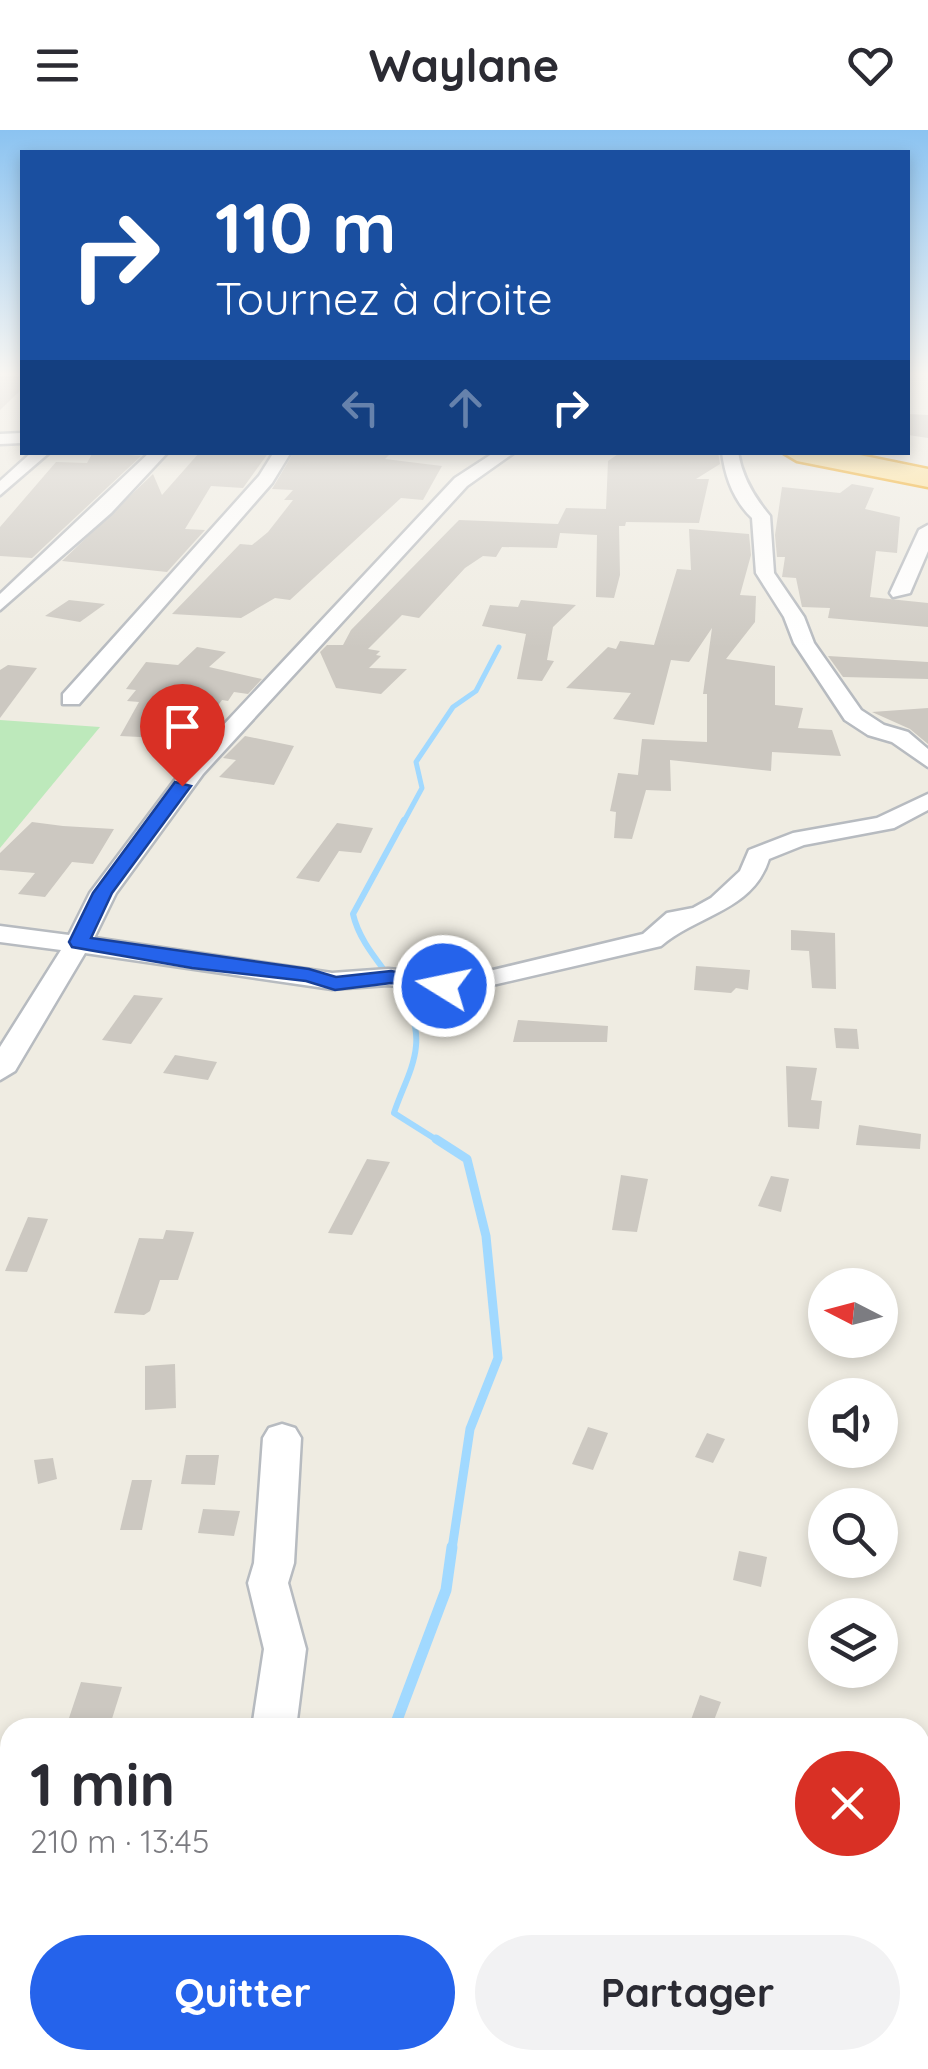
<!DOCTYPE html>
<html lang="fr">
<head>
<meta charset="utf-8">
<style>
  :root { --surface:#fff; --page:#f2f2f3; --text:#2b2b33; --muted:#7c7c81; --accent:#2563eb }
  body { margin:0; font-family:Quicksand,sans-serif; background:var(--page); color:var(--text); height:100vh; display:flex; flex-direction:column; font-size:38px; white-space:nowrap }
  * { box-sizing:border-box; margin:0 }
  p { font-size:32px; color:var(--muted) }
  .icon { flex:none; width:55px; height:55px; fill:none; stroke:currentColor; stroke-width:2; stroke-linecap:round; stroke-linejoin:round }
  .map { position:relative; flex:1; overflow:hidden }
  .panel { position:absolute; left:0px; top:1588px; width:930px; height:352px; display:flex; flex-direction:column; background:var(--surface); border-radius:30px 30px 0 0; box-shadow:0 5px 15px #0003 }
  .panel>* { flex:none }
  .hud { position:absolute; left:20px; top:20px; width:890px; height:305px; border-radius:0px; box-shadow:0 5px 15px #0003; background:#1a4fa0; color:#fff; overflow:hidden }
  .needle { width:65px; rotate:276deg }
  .controls { position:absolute; left:808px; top:1138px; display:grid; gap:20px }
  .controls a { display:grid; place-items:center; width:90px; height:90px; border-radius:50%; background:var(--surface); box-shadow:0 5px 15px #0003; font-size:50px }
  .pin { position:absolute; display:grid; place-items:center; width:85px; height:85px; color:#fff; margin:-102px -42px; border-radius:50% 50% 50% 0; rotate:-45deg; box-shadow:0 0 10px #0007 }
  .pin .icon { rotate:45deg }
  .me { position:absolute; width:110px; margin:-55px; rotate:280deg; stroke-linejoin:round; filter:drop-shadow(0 0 8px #0008) }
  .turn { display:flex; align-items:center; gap:35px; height:210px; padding:0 30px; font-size:45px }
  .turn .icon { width:130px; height:130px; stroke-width:2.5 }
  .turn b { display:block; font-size:70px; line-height:85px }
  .lanes { display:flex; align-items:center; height:95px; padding:0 30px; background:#0003; justify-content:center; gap:50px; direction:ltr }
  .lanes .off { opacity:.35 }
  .round { display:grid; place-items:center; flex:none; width:105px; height:105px; border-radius:52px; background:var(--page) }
  .head { display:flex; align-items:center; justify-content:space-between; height:170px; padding:0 30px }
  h1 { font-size:60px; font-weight:700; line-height:75px }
  .primary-button { display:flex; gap:20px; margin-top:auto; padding:20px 30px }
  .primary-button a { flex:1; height:115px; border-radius:60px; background:var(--accent); color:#fff; font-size:40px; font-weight:700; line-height:115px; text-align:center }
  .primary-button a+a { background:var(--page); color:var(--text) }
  header { display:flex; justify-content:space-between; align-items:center; height:130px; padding:0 30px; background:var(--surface); font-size:45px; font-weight:700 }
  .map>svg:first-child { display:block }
  .green { fill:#bde9bb }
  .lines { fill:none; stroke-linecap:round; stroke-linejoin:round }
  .stream-far3 { stroke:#a1d9ff; stroke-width:5 }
  .stream-far2 { stroke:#a1d9ff; stroke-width:6 }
  .stream-far1 { stroke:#a1d9ff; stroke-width:9 }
  .stream { stroke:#a1d9ff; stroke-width:11 }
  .building { fill:#ccc8c1 }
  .street-casing { stroke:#b7bbc0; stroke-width:5 }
  .highway-casing { stroke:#f09f00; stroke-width:5 }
  .street { fill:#fff; fill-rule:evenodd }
  .highway { fill:#ffde88; fill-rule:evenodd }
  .route { fill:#2563eb; stroke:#184099; stroke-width:2.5 }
</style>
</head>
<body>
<header><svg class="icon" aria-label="menu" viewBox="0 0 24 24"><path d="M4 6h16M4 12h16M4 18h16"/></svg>Waylane<svg class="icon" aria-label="heart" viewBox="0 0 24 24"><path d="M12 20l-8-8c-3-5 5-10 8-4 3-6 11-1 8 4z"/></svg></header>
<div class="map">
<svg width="928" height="1939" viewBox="0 0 928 1939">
  <rect width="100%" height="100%" fill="#efece2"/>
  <g class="green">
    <polygon points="0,590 100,597 0,718"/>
    <polygon points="10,1848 10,1930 248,1930 244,1939 0,1939 0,1860"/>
  </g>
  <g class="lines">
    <polyline class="stream-far3" points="403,693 422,658 416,632 453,577 476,561 499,517"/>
    <path class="stream-far2" d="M404 690 353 784C364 833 421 863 416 916 414 939 401 961 394 983L440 1012"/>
    <polyline class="stream-far1" points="436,1009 467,1029 486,1106 498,1228 470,1299 452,1419"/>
    <g class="stream">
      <polyline points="394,1598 446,1460 452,1417"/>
      <polyline points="265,1939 270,1930"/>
    </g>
  </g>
  <g class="building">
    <polygon points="0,246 22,246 22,259 0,280"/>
    <polygon points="908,284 928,285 928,308 908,305"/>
    <polygon points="93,322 141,326 32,428 0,426 0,397 56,332 87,333"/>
    <polygon points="269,322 243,358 211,356 185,399 205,400 167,442 62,431 153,344 162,365 199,323"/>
    <polygon points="294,322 392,322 385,329 442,336 423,370 401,368 290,470 275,468 241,488 172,484 240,414 252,415 268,402 293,370 284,370 293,360 272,359"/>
    <polygon points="621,322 718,322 720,334 696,349 709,349 699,393 626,392 625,396 619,396 620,445 614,468 596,467 597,405 560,403 557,418 502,417 496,427 483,426 465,438 419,488 402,485 368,519 380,521 376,525 381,526 369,538 407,539 381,564 336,558 320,522 327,515 343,515 351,500 459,390 558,394 566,378 606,379 608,331"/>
    <polygon points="852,354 874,358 865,379 900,387 897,423 876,421 870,467 928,473 928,497 828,488 830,478 802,477 796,448 782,447 785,427 777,427 775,405 782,357 840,363"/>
    <polygon points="689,399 749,404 751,425 740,465 756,466 755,492 726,529 775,536 775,575 803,578 798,598 832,600 841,626 772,622 771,641 670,630 671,661 646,660 632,709 614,708 616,682 610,681 618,643 638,645 642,609 707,612 707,564 703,564 712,498 689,532 671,530 654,595 613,589 631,563 566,558 608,517 616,519 620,511 654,515 677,439 691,440"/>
    <polygon points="69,470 105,474 80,492 45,486"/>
    <polygon points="521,470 576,475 553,497 547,530 554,531 542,551 517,549 526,504 482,496 490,475 518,477"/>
    <polygon points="197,517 226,522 209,537 262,549 248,564 234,562 228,571 222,570 208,589 202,588 180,609 120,606 139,572 127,571 136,560 126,559 146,532 178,535"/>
    <polygon points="828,526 928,532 928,549 843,547"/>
    <polygon points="8,535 37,538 0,588 0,540"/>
    <polygon points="928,578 928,614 910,599 872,582"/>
    <polygon points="245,606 294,616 274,655 219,647 236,630 223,628"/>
    <polygon points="32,692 63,696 114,699 93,734 72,732 45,767 18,764 35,743 0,740 0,723"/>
    <polygon points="337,693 373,698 361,723 339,721 319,752 296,748"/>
    <polygon points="791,800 835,803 836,859 812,858 809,821 791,820"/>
    <polygon points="696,836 750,840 748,860 736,858 731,863 694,860"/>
    <polygon points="134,865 163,868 131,914 102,910"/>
    <polygon points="518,890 608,896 607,912 513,912"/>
    <polygon points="834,898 857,899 859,919 836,918"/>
    <polygon points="175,925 217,932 208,950 163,943"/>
    <polygon points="786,936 817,938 811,970 822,971 819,999 788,997"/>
    <polygon points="859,995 921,1004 920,1019 856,1015"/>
    <polygon points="367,1029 390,1032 352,1105 328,1103"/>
    <polygon points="621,1045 648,1049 637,1102 612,1100"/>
    <polygon points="771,1046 789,1049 781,1082 758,1076"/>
    <polygon points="28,1087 48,1089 27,1142 5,1141"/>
    <polygon points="166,1100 194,1102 178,1150 160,1150 150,1181 144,1185 114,1183 139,1108 163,1109"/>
    <polygon points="175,1234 176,1278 145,1280 145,1236"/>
    <polygon points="588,1297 608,1303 593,1340 572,1334"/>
    <polygon points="707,1303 725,1309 713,1333 695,1327"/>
    <polygon points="186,1325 219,1325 215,1355 181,1354"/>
    <polygon points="53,1328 57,1349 38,1354 34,1330"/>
    <polygon points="132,1350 152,1350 142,1400 120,1400"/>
    <polygon points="203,1379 240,1381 234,1406 198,1403"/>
    <polygon points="739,1421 767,1427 761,1457 733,1450"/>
    <polygon points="81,1552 122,1557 111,1592 69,1588"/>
    <polygon points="700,1565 721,1572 711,1598 688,1598"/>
  </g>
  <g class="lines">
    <defs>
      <g id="street">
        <polygon points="22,303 22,313 0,314 0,304"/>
        <polygon points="32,322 50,322 0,365 0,351"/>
        <polygon points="150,322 168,322 111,383 0,480 0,464"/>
        <polygon points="274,322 291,322 272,353 79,574 63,574 63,564 259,346"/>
        <path d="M495 322H515L467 356 203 644 116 763 94 808 332 843 388 839 468 846 643 804 667 783 693 778 711 768 740 741 749 720 793 703 877 688 928 664V680L894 698 804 715 769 729C753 781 696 785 661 816L458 863 388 855 332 859 85 823 15 941 0 950V917L61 820 0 812V796L69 805 90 763 187 634 455 348Z"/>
        <path d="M722 322H738C742 347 754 367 770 386L774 443 804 487 814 513 861 580 884 595 908 602 928 619V637L892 612 868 605 845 590 794 513 784 487 756 443 752 388C734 371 725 347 722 322Z"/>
        <polygon points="928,395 928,421 910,463 893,467 890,463 919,400"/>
        <polygon points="282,1294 295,1298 301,1308 294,1433 288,1453 306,1519 296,1598 252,1598 264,1519 248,1453 254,1433 263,1308 269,1298"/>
        <polygon points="359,1930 409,1930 408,1939 358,1939"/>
      </g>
      <polygon id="highway" points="782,322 845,322 928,339 928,357 797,331"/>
    </defs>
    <use href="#street" class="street-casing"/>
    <use href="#highway" class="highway-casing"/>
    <use href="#street" class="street"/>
    <use href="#highway" class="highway"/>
  </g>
  <linearGradient id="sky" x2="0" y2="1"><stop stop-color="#8bc3f1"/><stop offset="0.47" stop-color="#f8f6f2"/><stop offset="1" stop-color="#f8f6f2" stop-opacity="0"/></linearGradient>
  <rect width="928" height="518" fill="url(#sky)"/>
  <polygon class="route" points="175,652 191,656 112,763 91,808 309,839 336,847 391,841 452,852 452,861 391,853 335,860 306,851 192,838 72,817 69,812 93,763"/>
</svg>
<div class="controls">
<a><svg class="needle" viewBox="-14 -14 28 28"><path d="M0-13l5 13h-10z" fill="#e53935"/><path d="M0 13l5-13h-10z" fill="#7c7c81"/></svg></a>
<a><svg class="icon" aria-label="sound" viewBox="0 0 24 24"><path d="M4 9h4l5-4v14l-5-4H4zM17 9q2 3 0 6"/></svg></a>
<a><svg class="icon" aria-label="search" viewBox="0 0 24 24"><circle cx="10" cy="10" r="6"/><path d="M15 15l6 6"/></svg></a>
<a><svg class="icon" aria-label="layers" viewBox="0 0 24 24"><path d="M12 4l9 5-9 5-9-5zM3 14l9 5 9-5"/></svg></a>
</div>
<div class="pin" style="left:182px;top:656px;background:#d93025"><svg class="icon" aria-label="arrive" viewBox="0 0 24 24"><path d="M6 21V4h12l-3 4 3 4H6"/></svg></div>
<svg class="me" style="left:444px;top:856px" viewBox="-20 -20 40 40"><circle r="17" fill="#2563eb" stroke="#fff" stroke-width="3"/><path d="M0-11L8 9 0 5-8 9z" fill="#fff"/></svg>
<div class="hud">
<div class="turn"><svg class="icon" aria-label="right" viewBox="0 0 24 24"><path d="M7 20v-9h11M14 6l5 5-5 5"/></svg><div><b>110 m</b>Tournez à droite</div></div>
<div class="lanes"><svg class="icon off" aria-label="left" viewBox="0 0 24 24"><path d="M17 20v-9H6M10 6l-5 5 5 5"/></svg><svg class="icon off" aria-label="ahead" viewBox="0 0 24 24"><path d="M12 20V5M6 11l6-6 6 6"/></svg><svg class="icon" aria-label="right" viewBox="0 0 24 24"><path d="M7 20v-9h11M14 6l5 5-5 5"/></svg></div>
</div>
<section class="panel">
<div class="head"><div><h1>1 min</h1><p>210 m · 13:45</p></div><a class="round" style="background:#d93025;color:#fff"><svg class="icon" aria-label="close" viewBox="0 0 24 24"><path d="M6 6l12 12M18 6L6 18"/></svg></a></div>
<div class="primary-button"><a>Quitter</a><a>Partager</a></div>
</section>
</div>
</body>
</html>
